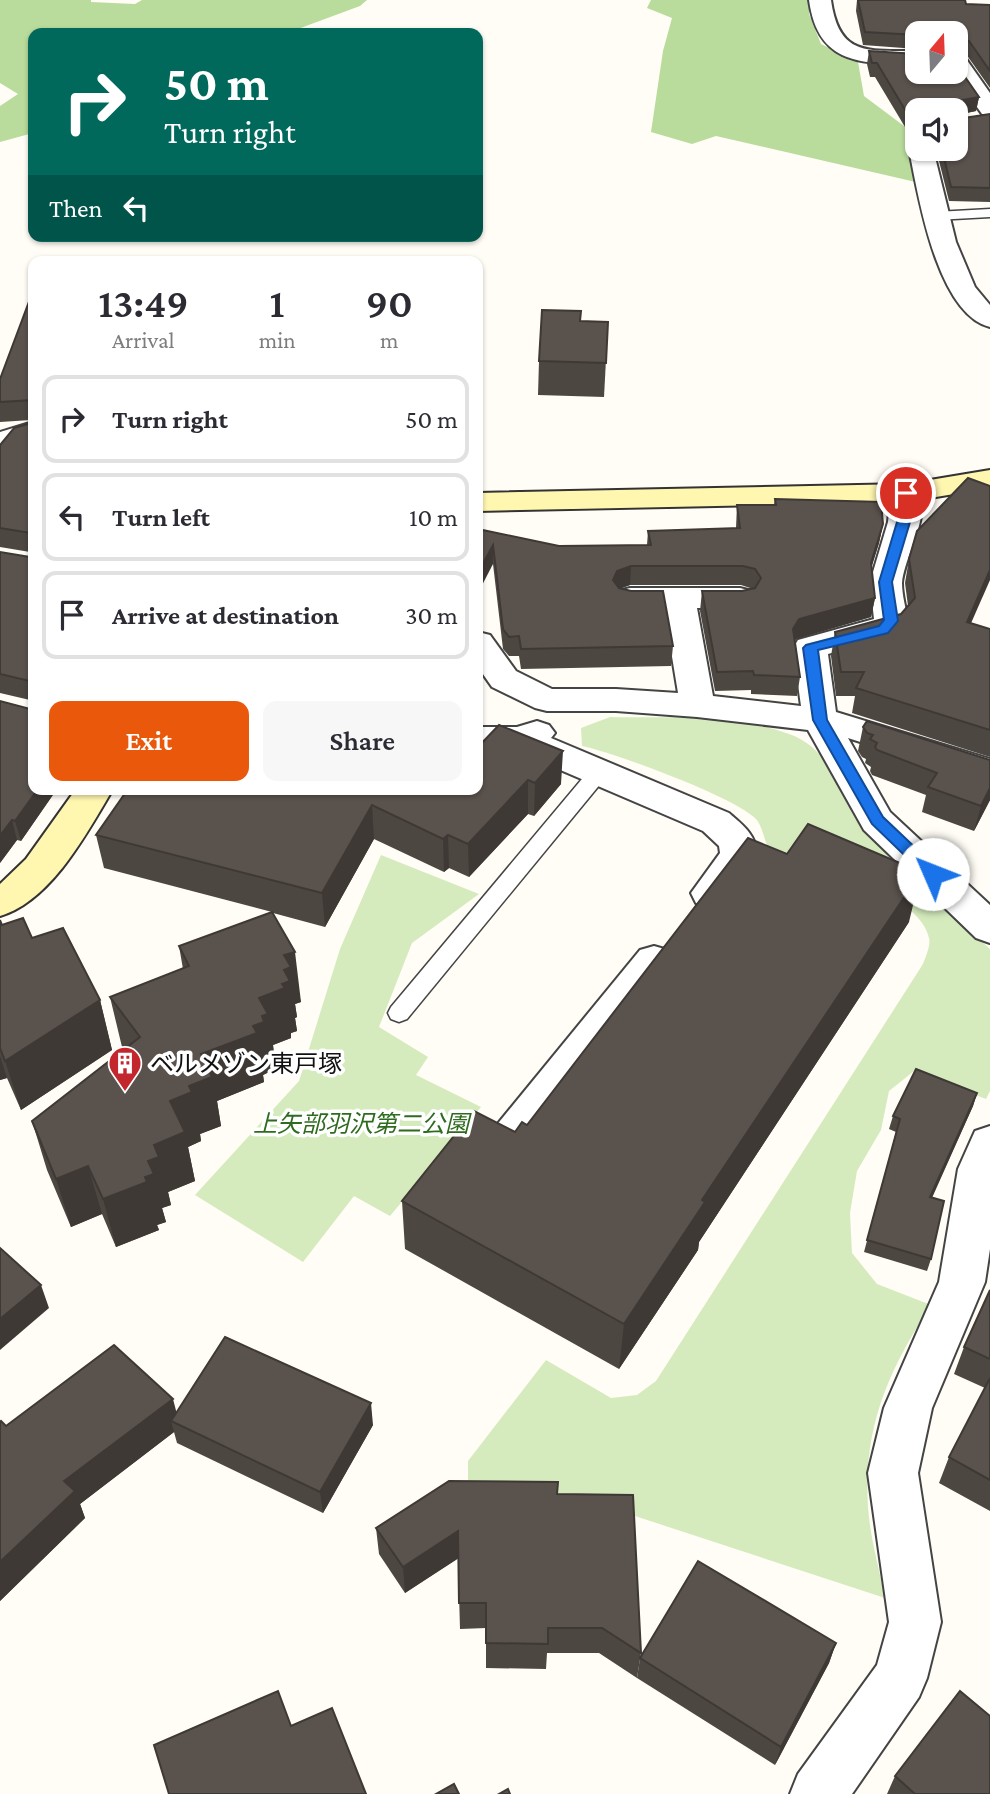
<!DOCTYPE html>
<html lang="en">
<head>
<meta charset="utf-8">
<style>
  :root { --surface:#fff; --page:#f7f7f7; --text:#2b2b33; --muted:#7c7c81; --line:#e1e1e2; --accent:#ea580c }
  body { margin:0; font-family:"Crimson Pro","Noto Sans JP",serif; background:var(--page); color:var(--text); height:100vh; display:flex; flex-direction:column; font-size:26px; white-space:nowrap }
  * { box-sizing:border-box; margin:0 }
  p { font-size:23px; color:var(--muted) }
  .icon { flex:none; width:38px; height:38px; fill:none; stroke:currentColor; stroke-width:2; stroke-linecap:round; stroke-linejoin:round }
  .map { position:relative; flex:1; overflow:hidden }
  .drawer { position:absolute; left:28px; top:256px; width:455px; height:539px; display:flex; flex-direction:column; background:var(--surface); border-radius:14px; box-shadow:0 2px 5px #0004 }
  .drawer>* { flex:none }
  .top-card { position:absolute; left:28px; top:28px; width:455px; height:214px; border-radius:14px; box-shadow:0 2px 5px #0004; background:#00695c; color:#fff; overflow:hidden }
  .needle { width:46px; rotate:19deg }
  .tools { position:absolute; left:905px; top:21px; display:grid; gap:14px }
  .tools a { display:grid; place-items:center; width:63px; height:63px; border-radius:14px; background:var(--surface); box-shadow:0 2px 5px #0004; font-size:35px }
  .pin { position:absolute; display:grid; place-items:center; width:60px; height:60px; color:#fff; margin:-30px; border:4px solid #fff; border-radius:50%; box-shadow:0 2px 7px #0007 }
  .me { position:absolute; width:77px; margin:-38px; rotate:314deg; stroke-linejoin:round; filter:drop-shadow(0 0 5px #0008) }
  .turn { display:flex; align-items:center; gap:24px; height:147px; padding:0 21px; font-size:32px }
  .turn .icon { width:91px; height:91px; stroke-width:2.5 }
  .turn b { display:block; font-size:49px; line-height:60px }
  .then { display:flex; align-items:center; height:66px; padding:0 21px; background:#0003; gap:14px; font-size:26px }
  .eta { display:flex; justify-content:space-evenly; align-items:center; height:119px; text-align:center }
  .eta b { font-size:42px; font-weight:600; line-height:49px }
  .button { display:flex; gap:14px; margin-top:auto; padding:14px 21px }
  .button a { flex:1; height:80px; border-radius:14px; background:var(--accent); color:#fff; font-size:28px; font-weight:600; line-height:80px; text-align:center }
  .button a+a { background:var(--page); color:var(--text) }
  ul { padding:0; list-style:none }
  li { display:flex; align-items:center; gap:21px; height:88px; margin:0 14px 10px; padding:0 7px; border:4px solid var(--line); border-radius:14px }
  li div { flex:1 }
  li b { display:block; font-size:26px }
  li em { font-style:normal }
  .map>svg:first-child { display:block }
  .green { fill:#d5ebbd }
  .forest { fill:#b9dc9c }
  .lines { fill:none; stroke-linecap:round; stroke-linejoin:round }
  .lane-casing { stroke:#444; stroke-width:3 }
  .street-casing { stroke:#444; stroke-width:4 }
  .secondary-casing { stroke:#333; stroke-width:4 }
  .lane { fill:#fff; fill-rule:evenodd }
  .street { fill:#fff; fill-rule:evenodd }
  .secondary { fill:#fff6b0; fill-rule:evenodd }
  .wall { fill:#4d4742 }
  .shaded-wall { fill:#3f3936 }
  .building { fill:#5a524d; stroke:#3f3936; stroke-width:2 }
  .route { fill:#1a73e8; stroke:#114b97; stroke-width:2 }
  .labels { text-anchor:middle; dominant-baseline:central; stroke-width:7; stroke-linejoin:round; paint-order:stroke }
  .poi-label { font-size:24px; fill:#111; stroke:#fff; text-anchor:start }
  .park-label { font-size:24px; font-style:italic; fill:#2f6b1f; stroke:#fff }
</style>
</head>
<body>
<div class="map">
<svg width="990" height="1794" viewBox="0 0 990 1794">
  <rect width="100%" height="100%" fill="#fffdf5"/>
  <g class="green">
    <path d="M610 717C670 718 732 713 789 734 825 746 838 783 856 813 885 861 948 909 990 949V1091L986 1099 914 1071 889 1091 881 1130 857 1171 850 1213 852 1253 877 1284 931 1305C888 1371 863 1427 868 1507 870 1537 879 1568 885 1598L574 1496 468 1491V1461L546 1360 611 1398 637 1395 656 1381 923 964C926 956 931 945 929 938 921 893 807 861 767 845 764 838 762 827 757 820 738 798 615 753 582 746L581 728Z"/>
    <polygon points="381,855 479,894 412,943 379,1027 428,1057 416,1075 481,1107 390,1216 354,1196 303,1262 195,1195 299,1081 340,949"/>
  </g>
  <g class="forest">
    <polygon points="0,0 91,0 91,2 135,4 142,0 367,0 360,6 287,33 33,33 33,133 0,142 0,106 18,94 0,83"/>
    <polygon points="651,0 809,0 809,14 821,44 858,62 864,96 916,135 914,155 920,183 716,136 692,144 651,132 663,51 672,18 647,8"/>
  </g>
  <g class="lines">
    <defs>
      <g id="lane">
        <polygon points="990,209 990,217 936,220 929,216 936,212"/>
        <polygon points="599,765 606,767 609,772 606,777 407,1019 399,1022 391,1019 388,1013 391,1007 592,767"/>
      </g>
      <g id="street">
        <path d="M809 0H831C839 58 869 50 917 51V65C862 63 818 66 809 0Z"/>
        <polygon points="956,54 964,56 990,93 990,116 982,114 952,72 956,72"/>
        <path d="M917 143V149H933L956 242 975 287 990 305V327C937 314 918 195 909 149Z"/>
        <polygon points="33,422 33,441 0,451 0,432"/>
        <path d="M906 484 917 486C934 511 904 556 902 583 902 595 906 609 908 621L895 636 828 654 836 712 990 759V784L848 738 890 812 990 905V943L976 938 864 830 808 730 697 717 616 711H547L535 708 492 687 478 667V632L490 635 516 671 552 689H616L678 693 664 608H630L618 605 614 598 618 591 630 588H740L752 591 756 598 752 605 740 608H697L713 696 801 706 793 648 798 640 874 619 870 582 888 522 891 493 895 486Z"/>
        <path d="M537 721 549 725 555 733 551 738 729 813C744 826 755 834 758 855L724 903 710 907 696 903 691 893 720 853 719 846 703 831 516 751H478V727H517Z"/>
        <polygon points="654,946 668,950 674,961 668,972 516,1164 501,1169 486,1164 479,1151 486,1138 640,950"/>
        <polygon points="990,1126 990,1249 985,1282 932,1408 918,1473 941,1622 927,1678 919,1697 852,1794 790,1794 798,1774 877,1665 889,1622 868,1473 884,1408 939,1282 958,1169 975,1131"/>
      </g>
      <g id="secondary">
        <polygon points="990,470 990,488 906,502 478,511 478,493 906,484"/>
        <path d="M76 789H113C87 833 51 901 0 916V884L26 859Z"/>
      </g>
    </defs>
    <use href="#lane" class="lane-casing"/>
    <use href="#street" class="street-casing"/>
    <use href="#secondary" class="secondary-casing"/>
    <use href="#lane" class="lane"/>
    <use href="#street" class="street"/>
    <use href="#secondary" class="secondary"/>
  </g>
  <g class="wall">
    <polygon points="857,0 965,0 966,4 990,5 990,88 966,54 957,51 956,58 956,33 917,33 917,49 863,45 856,11"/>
    <polygon points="869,51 979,97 976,111 957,115 957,119 990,114 990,202 949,201 936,149 956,149 917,110 917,141 914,142 875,77 870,77 867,64"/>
    <polygon points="33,299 33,789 57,789 21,841 17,840 0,863 30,709 30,700 0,693 0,552 30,557 30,552 0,547 0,445 31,423 31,420 0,422 0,379"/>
    <polygon points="580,321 608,322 604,397 538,395 539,361"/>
    <polygon points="775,499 883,524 879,543 871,568 875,598 871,617 796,639 795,640 800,677 797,696 751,694 751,690 715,691 700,611 702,591 742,591 753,589 741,585 630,585 619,589 673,646 671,666 521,669 519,656 509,656 503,649 493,564 478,529 559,546 647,545 648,531 736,528 737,505 774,505"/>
    <polygon points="909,559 971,623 990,629 990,757 852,713 855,696 836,696 831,656 835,632 901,614 908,606 905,583"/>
    <polygon points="863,727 990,800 974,831 922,812 926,795 872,775 870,771 871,767 865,763 866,759 862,757 858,751"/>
    <polygon points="478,747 561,784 534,816 528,814 469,877 449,868 444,872 374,839 325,927 273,913 301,1002 295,1004 297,1017 295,1018 297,1031 291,1033 291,1038 273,1045 275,1064 270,1066 271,1071 263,1075 264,1082 217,1101 221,1126 200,1134 201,1141 188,1147 195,1181 168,1192 171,1205 162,1208 166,1222 157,1225 159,1230 116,1247 102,1214 71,1227 47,1170 32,1121 124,1049 122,1047 110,997 183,969 179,946 272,912 104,868 96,835 478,789"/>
    <polygon points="0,920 2,925 32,938 100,1000 112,1050 21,1110 7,1078 0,1080"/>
    <polygon points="909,922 699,1242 698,1250 619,1369 405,1249 402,1201 515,1132"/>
    <polygon points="977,1093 973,1106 932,1198 931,1259 927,1271 864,1252 896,1132 889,1129 893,1116"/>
    <polygon points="990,1290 990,1511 939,1483 949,1457 985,1388 954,1374 964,1347"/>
    <polygon points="177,1413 373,1425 323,1513 177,1443 174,1432 80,1504 85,1518 0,1601 0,1422 6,1426"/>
    <polygon points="557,1494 641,1653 637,1678 599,1653 547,1653 546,1669 486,1668 486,1628 460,1629 458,1558 405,1593 379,1554 376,1528"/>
    <polygon points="836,1643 829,1663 775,1765 637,1678 640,1658"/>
    <polygon points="895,1776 990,1794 887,1794"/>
  </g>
  <g class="shaded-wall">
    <polygon points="959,38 957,51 956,52 956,41"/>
    <polygon points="979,97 976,111 956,115 957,101"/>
    <polygon points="916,128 917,128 917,141 914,142"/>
    <polygon points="883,524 879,543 867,582 871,563"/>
    <polygon points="493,545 493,564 478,593 478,573"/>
    <polygon points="631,566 630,585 616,590 613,580 617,571"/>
    <polygon points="990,570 990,580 961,646 967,622"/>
    <polygon points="875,598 871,617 796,639 790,648 793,629 799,619"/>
    <polygon points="563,751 561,784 534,816 535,783"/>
    <polygon points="528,780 528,814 469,877 468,844"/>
    <polygon points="990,788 990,800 974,831 981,806"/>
    <polygon points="38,789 57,789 21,841 15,821"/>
    <polygon points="372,805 374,839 325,927 322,893"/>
    <polygon points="12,820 17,840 0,863 0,836"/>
    <polygon points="448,835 449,868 444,872 443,839"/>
    <polygon points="921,872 909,922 699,1242 698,1250 619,1369 624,1324 702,1200"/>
    <polygon points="295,952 301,1002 295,1004 297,1017 295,1018 297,1031 291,1033 291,1038 273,1045 275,1064 270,1066 271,1071 263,1075 264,1082 217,1101 221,1126 200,1134 201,1141 188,1147 195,1181 168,1192 171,1205 162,1208 166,1222 157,1225 159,1230 116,1247 103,1199 145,1177 148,1161 170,1101 189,1086 201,1054 253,1026 259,998 284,970 284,955"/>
    <polygon points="100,1000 112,1050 21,1110 5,1061"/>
    <polygon points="0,1056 7,1078 0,1080"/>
    <polygon points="977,1093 973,1106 926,1210 930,1197"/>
    <polygon points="88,1166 102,1214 71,1227 56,1179"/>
    <polygon points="41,1285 49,1308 0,1350 0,1319"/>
    <polygon points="173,1399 180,1426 171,1421 174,1432 80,1504 85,1518 0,1601 0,1562 64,1481"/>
    <polygon points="371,1403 373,1425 323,1513 320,1492"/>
    <polygon points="458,1531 459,1558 405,1593 403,1567"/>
    <polygon points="836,1643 829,1663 775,1765 781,1747"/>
  </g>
  <g class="building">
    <polygon points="858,0 965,0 966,4 990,5 990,71 969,41 959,38 956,41 956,56 956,33 917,33 917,35 865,32"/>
    <polygon points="869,51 917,54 917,72 956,72 956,64 979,97 957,101 957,119 990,114 990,188 951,187 942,149 956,149 956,110 917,110 917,128 916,128 877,63 872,63"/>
    <polygon points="30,299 33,299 33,400 0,402 0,379"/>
    <polygon points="542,310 581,311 580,321 608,322 606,363 539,361"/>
    <polygon points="33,406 33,789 38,789 15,821 12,820 0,836 0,701 30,709 30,681 0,674 0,552 30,557 31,533 0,528 0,445 14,428 31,423 32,408"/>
    <polygon points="968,478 990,486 990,570 967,622 990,629 990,730 856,688 864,672 841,672 835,632 901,614 915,598 909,559 917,531"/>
    <polygon points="775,499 881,502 883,524 871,563 875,598 799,619 793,629 800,677 754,675 753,671 717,672 702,591 742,591 755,588 761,578 755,569 743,566 631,566 617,571 613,580 619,588 631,591 663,591 673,646 521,649 519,636 509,637 503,629 493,545 478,573 478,529 559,546 651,545 648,531 740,528 737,505 776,505"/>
    <polygon points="867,721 990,760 990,788 981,806 928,787 937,773 877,750 875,747 877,743 870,739 873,735 867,733 863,727"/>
    <polygon points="499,725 563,751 535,783 528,780 468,844 448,835 443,839 372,805 322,893 96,835 128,789 478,789 478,747"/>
    <polygon points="808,824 921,872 702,1200 705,1202 624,1324 402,1201 474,1111 515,1132 522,1122 527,1125 748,838 787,854"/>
    <polygon points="272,912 295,952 284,955 291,967 284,970 290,981 282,984 285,988 259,998 268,1014 262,1016 264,1022 253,1026 257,1033 201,1054 212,1077 189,1086 192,1092 170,1101 185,1132 154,1145 159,1157 148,1161 154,1174 145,1177 147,1182 103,1199 88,1166 56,1179 32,1121 140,1037 110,997 189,966 179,946"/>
    <polygon points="23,918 32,938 63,928 100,1000 5,1061 0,1048 0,920 2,925"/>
    <polygon points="916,1069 977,1093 930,1197 944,1201 931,1259 867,1240 900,1119 893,1116"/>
    <polygon points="0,1248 41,1285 0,1319"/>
    <polygon points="990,1290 990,1359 964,1347"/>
    <polygon points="225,1337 371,1403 320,1492 171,1421"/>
    <polygon points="114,1345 173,1399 64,1481 75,1491 0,1562 0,1422 1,1421 6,1426"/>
    <polygon points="990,1378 990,1480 949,1457"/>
    <polygon points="449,1481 558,1482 557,1494 633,1495 641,1653 602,1628 548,1628 548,1644 486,1643 486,1603 459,1603 458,1531 403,1567 376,1528"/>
    <polygon points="698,1561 836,1643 781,1747 640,1658"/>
    <polygon points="278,1691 291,1726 332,1708 366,1794 169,1794 154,1745"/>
    <polygon points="960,1691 990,1716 990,1794 915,1794 895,1776"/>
    <polygon points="454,1784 459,1794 436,1794"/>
    <polygon points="508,1789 510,1794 499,1794"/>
  </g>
  <polygon class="route" points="906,489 912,493 910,522 892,582 898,621 888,633 818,650 827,720 883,817 939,870 941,874 939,878 928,878 872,824 813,720 803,648 806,645 879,626 884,620 879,582 897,522 899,493"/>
  <defs>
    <symbol id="building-pin" viewBox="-11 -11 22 30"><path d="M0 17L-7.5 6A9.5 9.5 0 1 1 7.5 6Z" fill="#c4262e" stroke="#fff"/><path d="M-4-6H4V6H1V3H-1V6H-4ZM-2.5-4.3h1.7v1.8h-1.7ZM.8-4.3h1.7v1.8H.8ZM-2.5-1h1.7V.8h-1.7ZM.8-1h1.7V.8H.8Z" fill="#fff"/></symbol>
  </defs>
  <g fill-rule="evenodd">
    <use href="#building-pin" x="106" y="1044" width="38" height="52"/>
  </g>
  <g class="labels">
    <g class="poi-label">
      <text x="150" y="1063">ベルメゾン東戸塚</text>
    </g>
    <g class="park-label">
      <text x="361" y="1123">上矢部羽沢第二公園</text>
    </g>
  </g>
</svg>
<div class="tools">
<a><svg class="needle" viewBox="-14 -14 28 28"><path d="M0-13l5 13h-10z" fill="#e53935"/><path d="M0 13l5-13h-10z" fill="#7c7c81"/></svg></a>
<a><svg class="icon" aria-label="sound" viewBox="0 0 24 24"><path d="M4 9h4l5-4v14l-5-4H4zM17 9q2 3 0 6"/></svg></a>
</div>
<div class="pin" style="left:906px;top:493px;background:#d93025"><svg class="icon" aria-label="arrive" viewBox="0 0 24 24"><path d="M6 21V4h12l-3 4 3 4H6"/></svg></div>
<svg class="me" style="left:933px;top:874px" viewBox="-20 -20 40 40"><circle r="19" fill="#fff"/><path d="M0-13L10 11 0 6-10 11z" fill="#1a73e8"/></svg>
<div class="top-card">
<div class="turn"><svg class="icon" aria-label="right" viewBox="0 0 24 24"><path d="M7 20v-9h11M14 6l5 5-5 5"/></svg><div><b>50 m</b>Turn right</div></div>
<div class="then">Then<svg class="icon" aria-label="left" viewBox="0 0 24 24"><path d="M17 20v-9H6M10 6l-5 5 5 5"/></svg></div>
</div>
<section class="drawer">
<div class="eta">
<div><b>13:49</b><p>Arrival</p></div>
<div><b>1</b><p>min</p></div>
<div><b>90</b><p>m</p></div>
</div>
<ul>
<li><svg class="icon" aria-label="right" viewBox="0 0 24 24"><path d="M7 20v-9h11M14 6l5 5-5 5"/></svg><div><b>Turn right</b></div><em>50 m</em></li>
<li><svg class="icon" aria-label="left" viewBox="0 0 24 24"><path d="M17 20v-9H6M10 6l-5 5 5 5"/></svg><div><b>Turn left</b></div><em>10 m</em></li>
<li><svg class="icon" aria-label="arrive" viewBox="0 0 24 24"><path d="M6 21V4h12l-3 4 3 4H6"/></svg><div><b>Arrive at destination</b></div><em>30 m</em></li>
</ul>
<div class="button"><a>Exit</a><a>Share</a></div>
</section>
</div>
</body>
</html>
